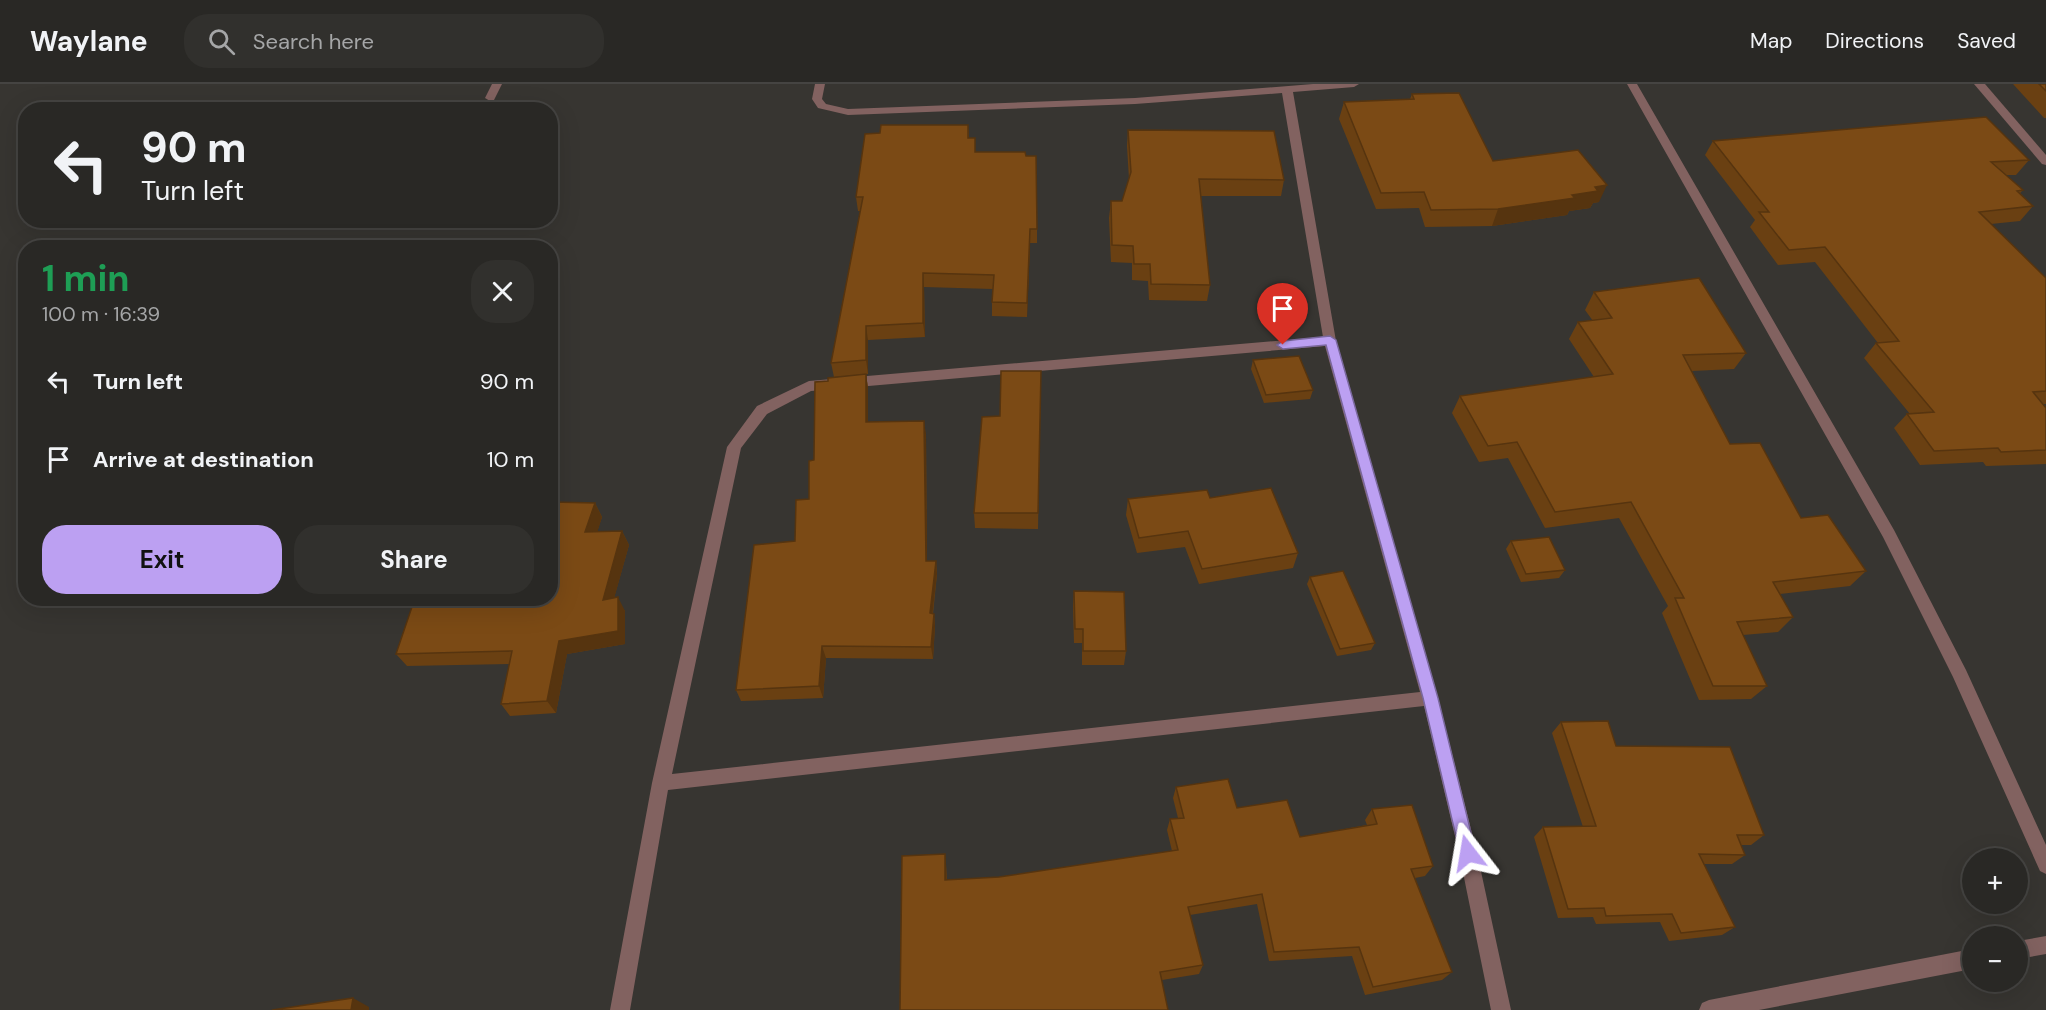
<!DOCTYPE html>
<html lang="en">
<head>
<meta charset="utf-8">
<style>
  :root { --surface:#292825; --page:#31302d; --text:#f1f3f6; --muted:#a5a6a7; --line:#454442; --accent:#bca0f2 }
  body { margin:0; font-family:"DM Sans",sans-serif; background:var(--page); color:var(--text); height:100vh; display:flex; flex-direction:column; font-size:22px; white-space:nowrap }
  * { box-sizing:border-box; margin:0 }
  p { font-size:20px; color:var(--muted) }
  .icon { flex:none; width:33px; height:33px; fill:none; stroke:currentColor; stroke-width:2; stroke-linecap:round; stroke-linejoin:round }
  .map { position:relative; flex:1; overflow:hidden }
  .panel { position:absolute; left:18px; top:156px; width:540px; height:366px; display:flex; flex-direction:column; background:var(--surface); border-radius:24px; box-shadow:0 6px 24px #0002,0 0 0 2px var(--line) }
  .panel>* { flex:none }
  .hud { position:absolute; left:18px; top:18px; width:540px; height:126px; border-radius:24px; box-shadow:0 6px 24px #0002,0 0 0 2px var(--line); background:#292825; color:var(--text); overflow:hidden }
  .buttons { position:absolute; left:1962px; top:764px; display:grid; gap:12px }
  .buttons a { display:grid; place-items:center; width:66px; height:66px; border-radius:50%; background:var(--surface); box-shadow:0 6px 24px #0002,0 0 0 2px var(--line); font-size:30px }
  .pin { position:absolute; display:grid; place-items:center; width:51px; height:51px; color:#fff; margin:-62px -26px; border-radius:50% 50% 50% 0; rotate:-45deg; box-shadow:0 0 6px #0007 }
  .pin .icon { rotate:45deg }
  .me { position:absolute; width:66px; margin:-33px; rotate:346deg; stroke-linejoin:round; filter:drop-shadow(0 0 4px #0008) }
  .turn { display:flex; align-items:center; gap:21px; height:126px; padding:0 24px; font-size:27px }
  .turn .icon { width:78px; height:78px; stroke-width:2.5 }
  .turn b { display:block; font-size:42px; line-height:51px }
  .round { display:grid; place-items:center; flex:none; width:63px; height:63px; border-radius:24px; background:var(--page) }
  .headline { display:flex; align-items:center; justify-content:space-between; height:102px; padding:0 24px }
  h1 { font-size:36px; font-weight:700; line-height:45px; color:#1e9e55 }
  .action { display:flex; gap:12px; margin-top:auto; padding:12px 24px }
  .action a { flex:1; height:69px; border-radius:24px; background:var(--accent); color:#111; font-size:24px; font-weight:700; line-height:69px; text-align:center }
  .action a+a { background:var(--page); color:var(--text) }
  ul { padding:0; list-style:none }
  li { display:flex; align-items:center; gap:18px; height:78px; padding:0 24px }
  li div { flex:1 }
  li b { display:block; font-size:22px }
  li em { font-style:normal }
  header { display:flex; align-items:center; gap:36px; box-sizing:border-box; height:84px; padding:0 30px; background:var(--surface); border-bottom:2px solid var(--line) }
  header strong { font-size:28px }
  nav { display:flex; gap:33px; margin-inline-start:auto; font-size:21px }
  .search { width:420px; height:54px; background:var(--page); display:flex; align-items:center; gap:15px; box-sizing:border-box; padding:0 21px; border-radius:24px; color:var(--muted); font-size:22px }
  .map>svg:first-child { display:block }
  .lines { fill:none; stroke-linecap:round; stroke-linejoin:round }
  .minor { fill:#826260; fill-rule:evenodd }
  .wall { fill:#6a4012 }
  .shaded-wall { fill:#56340f }
  .building { fill:#7b4a15; stroke:#56340f; stroke-width:1.5 }
  .route { fill:#bca0f2; stroke:#7a689d; stroke-width:1.5 }
</style>
</head>
<body>
<header>
<strong>Waylane</strong>
<div class="search"><svg class="icon" aria-label="search" viewBox="0 0 24 24"><circle cx="10" cy="10" r="6"/><path d="M15 15l6 6"/></svg>Search here</div>
<nav><a>Map</a><a>Directions</a><a>Saved</a></nav>
</header>
<div class="map">
<svg width="2046" height="926" viewBox="0 0 2046 926">
  <rect width="100%" height="100%" fill="#373531"/>
  <g class="lines">
    <g class="minor">
      <polygon points="492,0 502,0 494,16 490,17 485,14"/>
      <path d="M815 0H825L822 15 826 20 848 25 1135 14 1313 0H1359L1354 3 1293 8 1336 257 1438 614 1477 769 1511 926H1491L1459 769 1424 622 668 706 630 926H610L652 699 727 363 757 322 809 297 1323 253 1282 9 1135 20 848 31 818 24 812 15ZM1325 262 1420 608 672 690 741 364 767 330 811 307Z"/>
      <polygon points="1627,0 1637,0 1894,446 1966,586 2046,761 2046,790 2040,787 1953,593 1883,453"/>
      <polygon points="1974,0 1985,0 2046,71 2046,81 2042,80"/>
      <polygon points="2046,852 2046,870 2018,875 2018,857"/>
      <polygon points="1972,865 1972,885 1759,926 1699,926 1702,919 1709,916"/>
    </g>
  </g>
  <g class="wall">
    <polygon points="2013,0 2046,0 2046,34 2044,34"/>
    <polygon points="1412,10 1493,77 1599,118 1593,119 1590,124 1569,127 1567,131 1492,142 1425,143 1419,124 1376,125 1339,35 1344,18 1410,15"/>
    <polygon points="968,41 969,54 976,68 1037,145 1037,159 1030,159 1027,233 992,232 992,218 993,205 924,203 925,253 868,256 868,290 834,293 831,279 860,127 858,127 856,113 880,49"/>
    <polygon points="1128,46 1284,96 1281,112 1201,112 1210,201 1207,217 1149,216 1148,197 1132,196 1132,179 1111,178 1109,134 1111,117 1122,117 1129,95 1127,62"/>
    <polygon points="1713,57 2029,76 2016,91 2006,91 2023,106 2020,109 2033,122 2020,137 1991,140 2046,194 2046,320 2043,320 2046,324 2046,380 1986,382 1983,378 1920,381 1894,344 1907,330 1910,330 1864,274 1876,259 1878,259 1815,178 1778,181 1750,143 1755,136 1705,71"/>
    <polygon points="1594,208 1746,269 1734,285 1692,287 1730,360 1801,434 1866,487 1850,502 1780,510 1793,533 1778,548 1743,551 1767,602 1751,615 1699,616 1662,529 1668,522 1619,434 1545,444 1508,374 1479,378 1452,329 1460,312 1594,293 1569,255 1578,238 1593,237 1585,226"/>
    <polygon points="1253,276 1313,306 1310,315 1264,319 1251,285"/>
    <polygon points="1041,287 1038,445 975,444 974,429 1000,332"/>
    <polygon points="866,290 868,304 868,338 926,350 927,477 936,477 937,490 933,530 934,530 935,542 933,575 826,574 823,614 741,617 736,606 795,457 809,415 828,297"/>
    <polygon points="1210,414 1298,469 1293,484 1199,500 1185,463 1137,469 1126,431 1128,415"/>
    <polygon points="595,419 602,433 597,448 622,447 629,461 614,514 625,527 625,560 567,570 556,629 510,632 501,620 509,580 407,582 396,570"/>
    <polygon points="1511,457 1565,486 1559,494 1521,498 1506,465"/>
    <polygon points="1310,493 1375,559 1371,566 1337,572 1307,500"/>
    <polygon points="1074,507 1126,567 1124,581 1082,581 1082,559 1074,559 1073,522"/>
    <polygon points="1561,638 1616,662 1764,751 1751,761 1741,761 1745,771 1732,780 1704,780 1735,843 1722,851 1669,857 1660,838 1596,840 1593,833 1558,834 1534,753 1543,743 1583,743 1552,649"/>
    <polygon points="1176,703 1237,724 1300,753 1367,741 1365,736 1372,725 1433,782 1425,792 1415,794 1452,888 1442,896 1365,911 1352,872 1269,877 1257,820 1190,831 1203,881 1199,890 1162,896 900,926 946,780 947,796 999,793 1172,767 1167,746 1170,735 1178,734 1173,714"/>
  </g>
  <g class="shaded-wall">
    <polygon points="1607,101 1599,118 1593,119 1590,124 1569,127 1567,131 1492,142 1498,125 1572,111 1595,103"/>
    <polygon points="1030,145 1030,159 1027,233 1027,219"/>
    <polygon points="923,189 924,203 925,253 923,239"/>
    <polygon points="866,242 868,256 868,290 866,276"/>
    <polygon points="866,290 868,304 868,352 866,338"/>
    <polygon points="924,337 926,350 927,489 926,477"/>
    <polygon points="595,419 602,433 593,462 585,448"/>
    <polygon points="622,447 629,461 610,529 603,516"/>
    <polygon points="936,477 937,490 931,542 930,529"/>
    <polygon points="618,513 625,527 625,560 567,570 556,629 547,617 559,557"/>
    <polygon points="934,530 935,542 933,575 931,563"/>
    <polygon points="822,562 826,574 823,614 819,602"/>
    <polygon points="945,770 946,780 947,805 945,796"/>
    <polygon points="353,914 369,923 369,926 351,926"/>
  </g>
  <g class="building">
    <polygon points="2039,0 2046,0 2046,7"/>
    <polygon points="1459,9 1493,77 1578,66 1607,101 1595,103 1598,107 1572,111 1575,114 1498,125 1431,126 1424,108 1381,109 1344,18 1414,15 1412,10"/>
    <polygon points="1986,33 2029,76 1991,78 2023,106 2017,107 2033,122 1979,128 2046,194 2046,307 2033,308 2046,324 2046,366 2001,368 1998,364 1934,367 1907,330 1934,328 1876,259 1899,257 1825,163 1789,166 1759,128 1769,128 1713,57"/>
    <polygon points="881,41 968,41 968,54 975,54 975,68 1025,68 1026,72 1036,72 1037,145 1030,145 1027,219 992,218 994,191 923,189 923,239 866,242 866,276 831,279 863,113 856,113 865,50 880,49"/>
    <polygon points="1128,46 1274,47 1284,96 1199,95 1210,201 1151,200 1150,180 1134,180 1133,162 1112,161 1111,117 1122,117 1131,88"/>
    <polygon points="1699,194 1746,269 1683,271 1730,360 1760,359 1801,434 1828,431 1866,487 1773,498 1793,533 1737,538 1767,602 1713,602 1675,514 1684,514 1631,418 1555,428 1517,358 1488,362 1460,312 1613,290 1578,238 1612,234 1594,208"/>
    <polygon points="1299,272 1313,306 1266,311 1253,276"/>
    <polygon points="1001,287 1041,287 1038,429 974,429 982,333 1000,332"/>
    <polygon points="866,290 866,338 924,337 926,477 936,477 930,529 934,530 931,563 822,562 819,602 736,606 754,461 795,457 796,416 809,415 809,377 814,376 815,298 828,297 828,294"/>
    <polygon points="1271,404 1298,469 1202,485 1188,447 1139,454 1128,415 1207,406 1210,414"/>
    <polygon points="552,418 595,419 585,448 622,447 603,516 618,513 618,547 559,557 547,617 501,620 512,567 396,570 415,514 550,514 550,421"/>
    <polygon points="1549,453 1565,486 1526,490 1511,457"/>
    <polygon points="1343,487 1375,559 1340,565 1310,493"/>
    <polygon points="1074,507 1124,508 1126,567 1083,567 1083,545 1075,545"/>
    <polygon points="1608,637 1616,662 1730,663 1764,751 1737,751 1745,771 1699,770 1735,843 1681,849 1672,830 1606,832 1604,824 1568,825 1543,743 1596,742 1561,638"/>
    <polygon points="1228,695 1237,724 1287,716 1300,753 1377,740 1372,725 1412,721 1433,782 1411,785 1452,888 1373,903 1359,863 1274,868 1262,810 1188,823 1203,881 1160,888 1168,926 900,926 902,772 945,770 945,796 999,793 1178,766 1170,735 1184,734 1176,703"/>
    <polygon points="353,914 351,926 272,926"/>
  </g>
  <polygon class="route" points="1330,252 1336,256 1438,614 1476,769 1474,775 1468,777 1462,775 1460,769 1423,614 1326,261 1283,265 1277,261 1283,257"/>
</svg>
<div class="buttons">
<a>+</a>
<a>−</a>
</div>
<div class="pin" style="left:1283px;top:261px;background:#d93025"><svg class="icon" aria-label="arrive" viewBox="0 0 24 24"><path d="M6 21V4h12l-3 4 3 4H6"/></svg></div>
<svg class="me" style="left:1468px;top:769px" viewBox="-20 -20 40 40"><path d="M0-17L14 15 0 8-14 15z" fill="#bca0f2" stroke="#fff" stroke-width="4"/></svg>
<div class="hud">
<div class="turn"><svg class="icon" aria-label="left" viewBox="0 0 24 24"><path d="M17 20v-9H6M10 6l-5 5 5 5"/></svg><div><b>90 m</b>Turn left</div></div>
</div>
<section class="panel">
<div class="headline"><div><h1>1 min</h1><p>100 m · 16:39</p></div><a class="round"><svg class="icon" aria-label="close" viewBox="0 0 24 24"><path d="M6 6l12 12M18 6L6 18"/></svg></a></div>
<ul>
<li><svg class="icon" aria-label="left" viewBox="0 0 24 24"><path d="M17 20v-9H6M10 6l-5 5 5 5"/></svg><div><b>Turn left</b></div><em>90 m</em></li>
<li><svg class="icon" aria-label="arrive" viewBox="0 0 24 24"><path d="M6 21V4h12l-3 4 3 4H6"/></svg><div><b>Arrive at destination</b></div><em>10 m</em></li>
</ul>
<div class="action"><a>Exit</a><a>Share</a></div>
</section>
</div>
</body>
</html>
